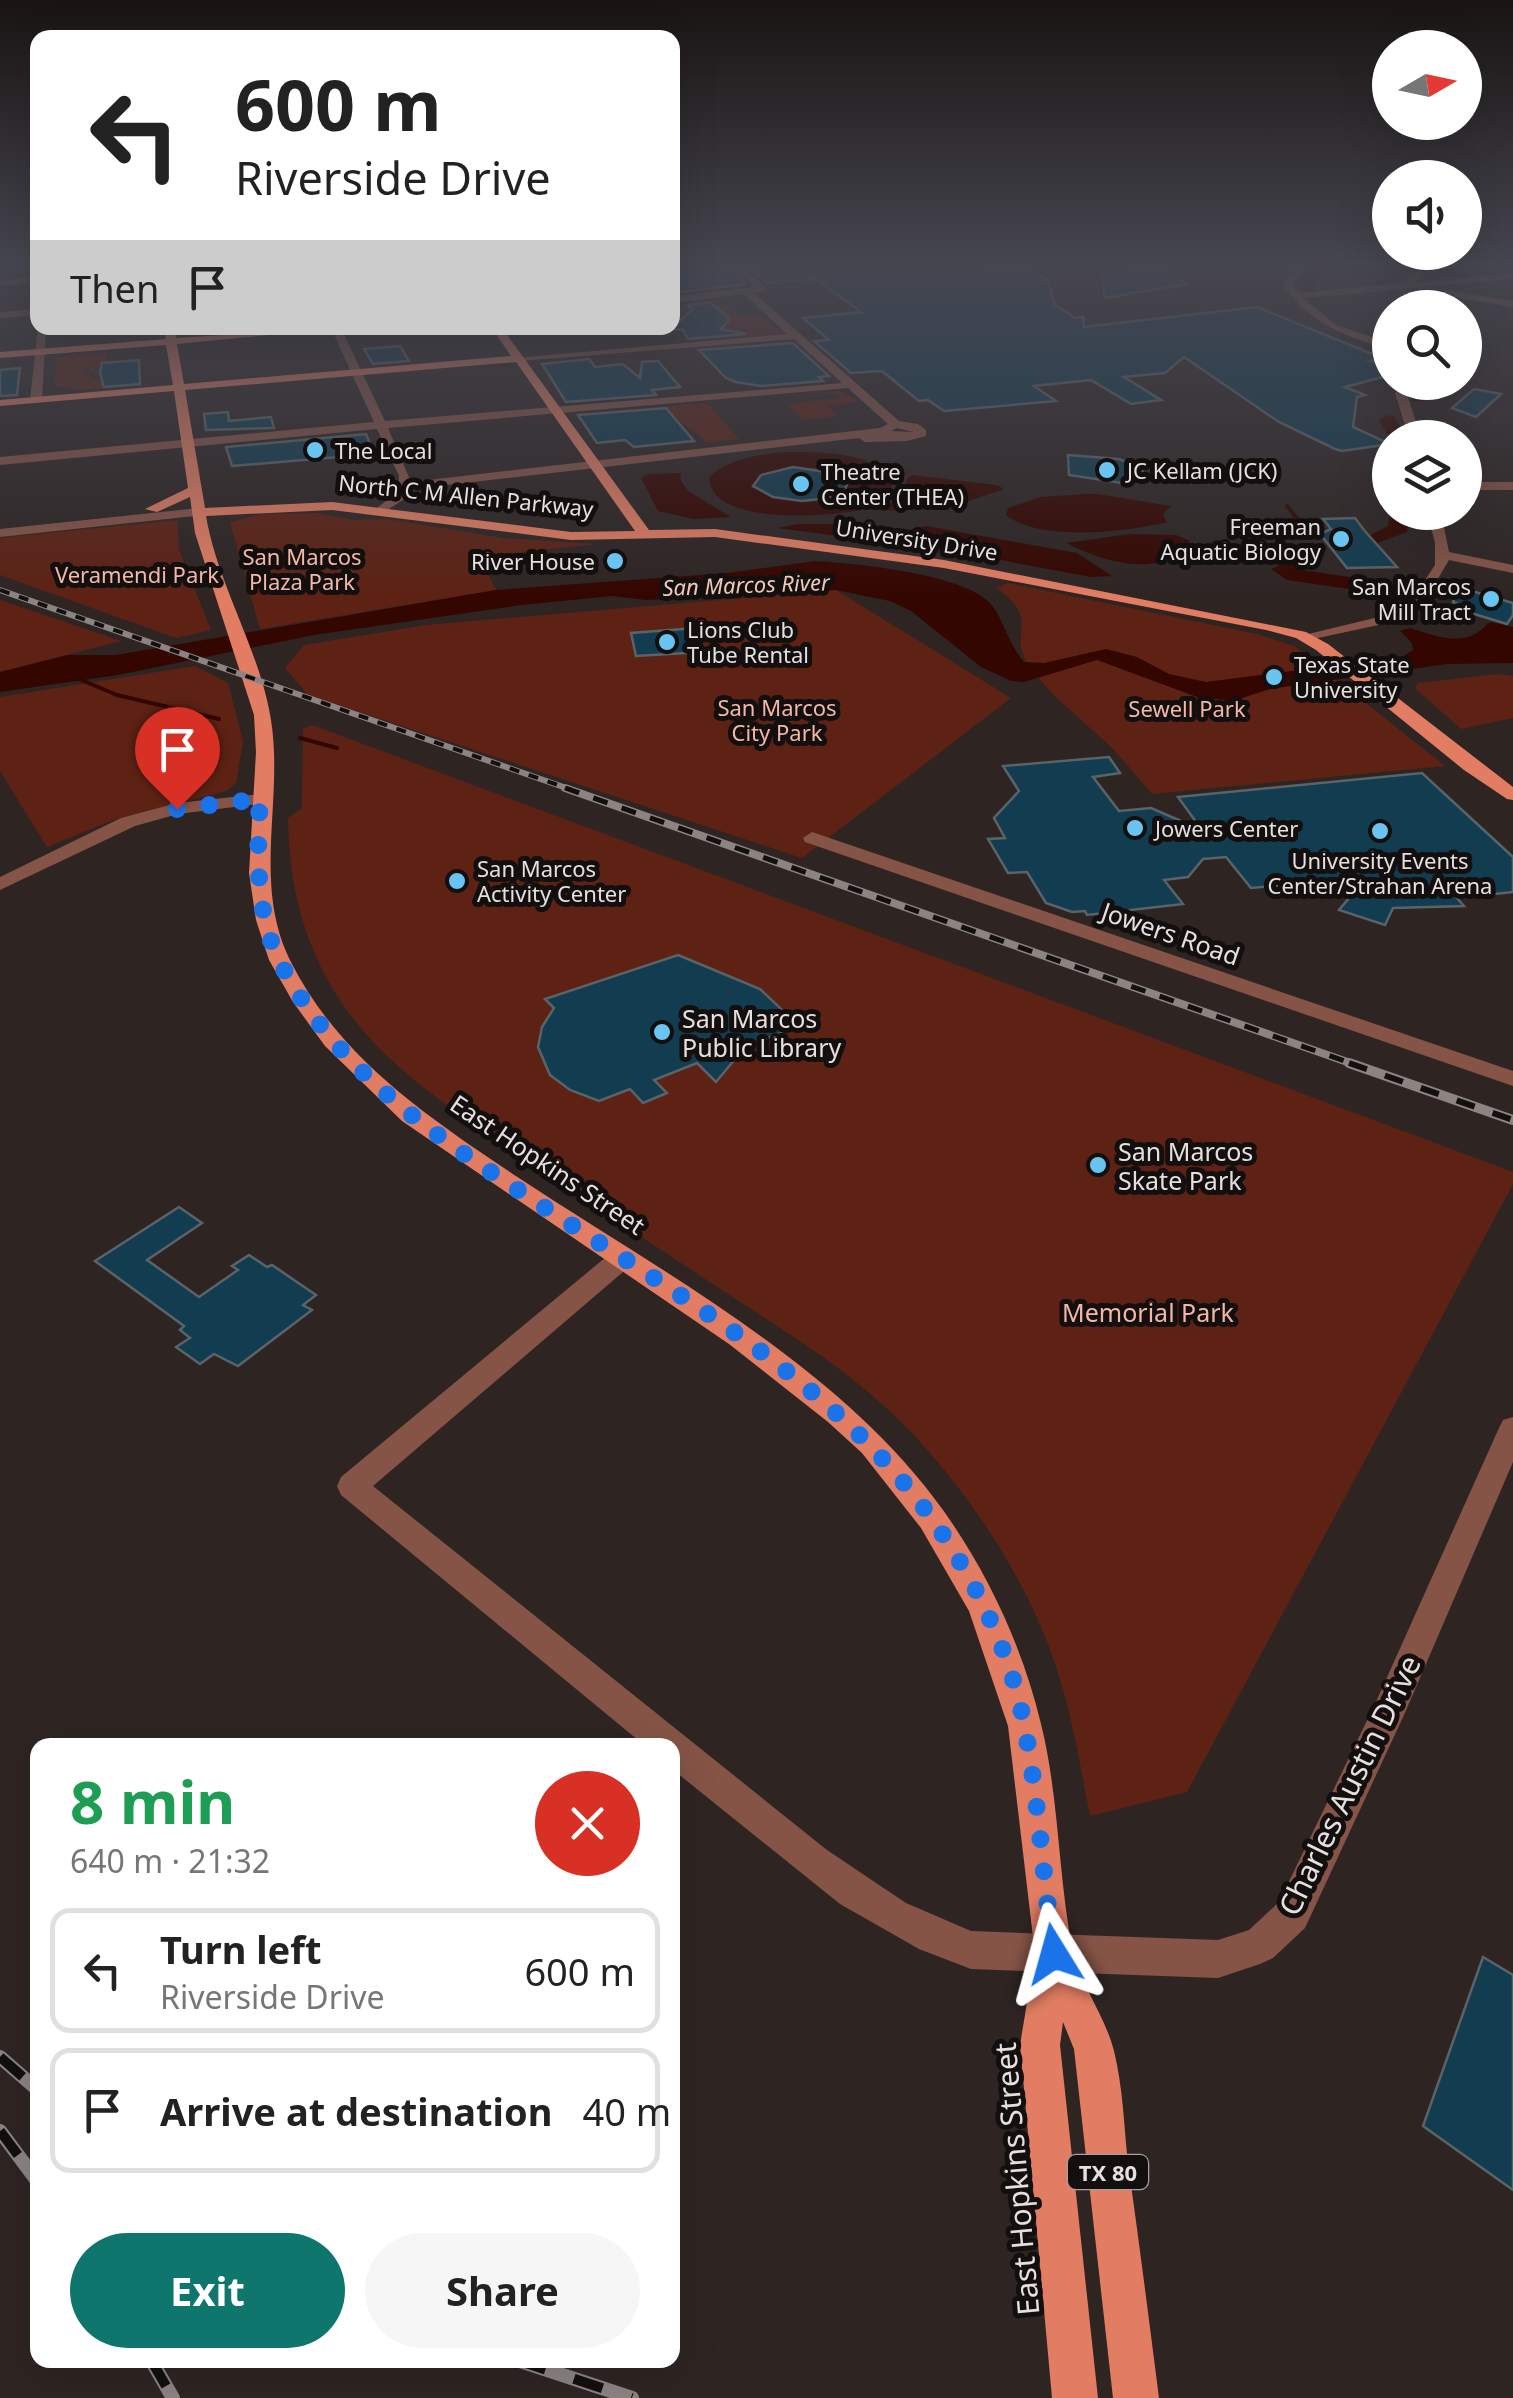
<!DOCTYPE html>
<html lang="en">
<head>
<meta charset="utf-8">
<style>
  :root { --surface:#fff; --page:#f6f6f6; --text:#222; --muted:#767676; --line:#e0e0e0; --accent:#0f766e }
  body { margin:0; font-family:"Noto Sans",sans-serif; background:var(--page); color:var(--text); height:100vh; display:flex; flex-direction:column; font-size:38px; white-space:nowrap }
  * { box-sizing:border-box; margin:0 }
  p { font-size:32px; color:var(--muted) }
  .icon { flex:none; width:55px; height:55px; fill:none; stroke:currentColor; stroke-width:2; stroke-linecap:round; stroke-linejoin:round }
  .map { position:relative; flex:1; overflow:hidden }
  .sheet { position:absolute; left:30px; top:1738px; width:650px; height:630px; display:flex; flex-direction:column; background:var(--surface); border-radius:20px; box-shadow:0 10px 40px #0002 }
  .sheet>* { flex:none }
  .hud { position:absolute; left:30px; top:30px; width:650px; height:305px; border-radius:20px; box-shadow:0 10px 40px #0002; background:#fff; color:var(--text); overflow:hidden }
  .needle { width:65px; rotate:81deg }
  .buttons { position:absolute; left:1372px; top:30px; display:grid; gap:20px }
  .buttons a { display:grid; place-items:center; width:110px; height:110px; border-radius:50%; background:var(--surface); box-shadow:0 10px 40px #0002; font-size:50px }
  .pin { position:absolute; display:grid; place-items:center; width:85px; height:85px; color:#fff; margin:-102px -42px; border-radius:50% 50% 50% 0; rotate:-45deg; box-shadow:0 0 10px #0007 }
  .pin .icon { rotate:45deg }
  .me { position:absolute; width:110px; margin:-55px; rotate:352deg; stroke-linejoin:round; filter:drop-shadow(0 0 8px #0008) }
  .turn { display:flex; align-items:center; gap:35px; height:210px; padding:0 40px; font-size:45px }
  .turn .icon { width:130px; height:130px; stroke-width:2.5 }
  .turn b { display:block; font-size:70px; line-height:85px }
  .then { display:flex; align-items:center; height:95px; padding:0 40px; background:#0003; gap:20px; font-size:38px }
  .round { display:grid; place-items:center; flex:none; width:105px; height:105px; border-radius:52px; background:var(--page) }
  .headline { display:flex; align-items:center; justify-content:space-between; height:170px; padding:0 40px }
  h1 { font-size:60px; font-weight:700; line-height:75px; color:#1e9e55 }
  .action { display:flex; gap:20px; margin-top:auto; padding:20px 40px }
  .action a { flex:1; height:115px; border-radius:60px; background:var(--accent); color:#fff; font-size:40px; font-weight:700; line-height:115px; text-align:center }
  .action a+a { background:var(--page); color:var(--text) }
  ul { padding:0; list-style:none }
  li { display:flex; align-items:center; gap:30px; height:125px; margin:0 20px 15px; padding:0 20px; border:5px solid var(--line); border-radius:20px }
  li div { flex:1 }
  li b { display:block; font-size:38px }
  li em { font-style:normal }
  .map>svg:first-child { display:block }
  .green { fill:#5d2214 }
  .water { fill:#340600; fill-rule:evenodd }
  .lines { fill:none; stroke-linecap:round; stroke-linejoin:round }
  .stream { stroke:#340600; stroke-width:4 }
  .river { fill:#340600; fill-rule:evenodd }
  .building { fill:#123c4f; stroke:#5a6368; stroke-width:2.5 }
  .minor { fill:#855447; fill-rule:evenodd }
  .major { fill:#e27d63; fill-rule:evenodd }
  .rail-far3-casing { stroke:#8b8482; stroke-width:6 }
  .rail-far2-casing { stroke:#8b8482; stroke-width:8 }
  .rail-far1-casing { stroke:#8b8482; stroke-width:10 }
  .rail-casing { stroke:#8b8482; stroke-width:14 }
  .rail-far3 { stroke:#130f0e; stroke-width:4; stroke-dasharray:10; stroke-linecap:butt }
  .rail-far2 { stroke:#130f0e; stroke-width:5; stroke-dasharray:15; stroke-linecap:butt }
  .rail-far1 { stroke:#130f0e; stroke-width:6; stroke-dasharray:19; stroke-linecap:butt }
  .rail { stroke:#130f0e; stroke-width:10; stroke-dasharray:30; stroke-linecap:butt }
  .route { stroke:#1a73e8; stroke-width:18; stroke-dasharray:0 32.4 }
  .poi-dot { fill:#69c4f1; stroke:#130f0e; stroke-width:4 }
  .labels { text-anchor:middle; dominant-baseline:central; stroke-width:10; stroke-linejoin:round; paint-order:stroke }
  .far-poi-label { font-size:22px; fill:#e5dfdd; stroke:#130f0e; text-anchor:start }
  .far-street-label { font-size:22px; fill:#e5dfdd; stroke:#130f0e }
  .far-park-label { font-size:22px; fill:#f4b7a7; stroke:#130f0e }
  .far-water-label { font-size:22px; font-style:italic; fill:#f2c8bd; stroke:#130f0e }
  .shield { fill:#130f0e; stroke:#a6a19f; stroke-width:2.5 }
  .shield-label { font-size:22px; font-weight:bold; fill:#e5dfdd }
  .street-label { font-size:25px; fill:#e5dfdd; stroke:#130f0e }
  .poi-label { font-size:25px; fill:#e5dfdd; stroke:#130f0e; text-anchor:start }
  .park-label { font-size:25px; fill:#f4b7a7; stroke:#130f0e }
  .near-street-label { font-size:30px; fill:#e5dfdd; stroke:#130f0e }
</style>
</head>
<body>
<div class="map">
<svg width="1513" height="2398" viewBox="0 0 1513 2398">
  <rect width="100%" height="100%" fill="#2e2523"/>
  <g class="green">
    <polygon points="717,300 738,316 760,314 784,334 690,340 722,328 672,328 677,323 673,310 685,308 680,303"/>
    <polygon points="106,352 106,359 112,362 93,370 109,379 88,371 97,362 84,371 93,378 107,380 108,388 79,390 54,385 57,357"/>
    <polygon points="840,391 859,402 827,406 838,416 803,420 787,404 842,398 836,393 779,396"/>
    <path d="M707 403 739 439 707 443C692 427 681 425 666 406Z"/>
    <polygon points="317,513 354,520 388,519 503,538 596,544 496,555 497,559 482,561 496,590 260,629 230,522 262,514"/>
    <polygon points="177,520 179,550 211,630 176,638 0,575 0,538"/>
    <path d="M1007 583 1257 634 1294 646 1445 766 1152 794C1138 778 1125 761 1110 746 1082 719 1048 695 1027 662 1008 633 1042 619 996 588Z"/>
    <polygon points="836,590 1011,698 802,858 308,695 285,668 304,645 426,625"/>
    <polygon points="0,600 121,641 0,672"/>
    <polygon points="195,666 228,683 243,742 236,783 226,791 113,820 47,847 0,771 0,697"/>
    <polygon points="1498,674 1513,676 1513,718 1461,729 1415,688 1418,683"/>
    <path d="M312 725 1513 1172V1184L1187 1792 1090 1816C1079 1759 1070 1702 1049 1647 1018 1563 951 1466 884 1406 836 1362 780 1328 725 1292 658 1248 591 1203 525 1158 462 1116 391 1072 346 1009 305 951 289 888 288 818L302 808 303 729Z"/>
  </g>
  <g class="water">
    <path d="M783 452C814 452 883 449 892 487L870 507 860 510C827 517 710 526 709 477 729 458 757 455 783 452ZM786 468H815L845 478 847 484C834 512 778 502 756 488L754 484 761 475Z"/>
    <polygon points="681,473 680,479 688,491 731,517 694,519 658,511 641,478 647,474"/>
    <polygon points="912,475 997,485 1004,489 948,508 879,511 902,496 907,479"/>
    <path d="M1086 494H1097L1171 506 1163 514 1167 522C1126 532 1040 542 1006 515L1008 508 1041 497Z"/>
    <polygon points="798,524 855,524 875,533 862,539 777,528"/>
    <polygon points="926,526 1077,553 1112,576 1091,577 905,542 912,529"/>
    <path d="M1130 534 1176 535 1190 541C1162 581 1102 561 1066 543Z"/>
    <path d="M815 561C855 563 961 574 989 602 1003 616 1007 643 1024 662L1044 663 1106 649 1137 657 1169 674 1206 682 1402 657 1413 650 1412 643 1400 631 1410 628C1430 634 1458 646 1478 632 1483 629 1486 624 1491 622L1513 627V663L1447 664 1270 689 1233 701 1197 697 1097 660 1024 682 1011 681 981 667 911 611 890 601 836 590 646 600 612 596 522 605 314 635 118 675 0 692V672L68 655H116L496 590 728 573Z"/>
  </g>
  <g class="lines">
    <g class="stream">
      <polyline points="1287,506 1297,518 1252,539 1249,546 1302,561"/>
      <polyline points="77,678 117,695 219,719"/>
      <polyline points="300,738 337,748"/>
    </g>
    <g class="river">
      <polygon points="1321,261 1335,261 1315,281 1315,294 1305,294 1301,280"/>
      <polygon points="1428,382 1448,382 1424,401 1412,401 1412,393"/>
      <polygon points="1388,415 1394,416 1407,438 1390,439 1379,420"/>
      <polygon points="1416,512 1424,518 1408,525 1407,532 1375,544 1365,538 1388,526 1389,518"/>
      <polygon points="1302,555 1313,561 1302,570 1370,580 1397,598 1386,605 1356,590 1287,580 1271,569"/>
    </g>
  </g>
  <g class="building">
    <polygon points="787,261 982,261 994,269 1025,266 1048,280 1055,305 1075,318 1083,317 1084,327 1257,307 1382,358 1370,361 1390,368 1390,375 1345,387 1365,395 1357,397 1353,427 1390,444 1342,451 1335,449 1279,422 1184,357 1165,373 1124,377 1161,400 1131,404 1091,380 1034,386 1056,401 944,411 928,400 919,401 882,371 851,373 814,341 829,340 803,318 861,312 816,279 767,283 746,265"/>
    <polygon points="712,266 727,267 746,284 672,293 672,272"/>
    <polygon points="1168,270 1187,284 1105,298 1102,272"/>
    <polygon points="710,302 730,319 721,329 746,334 688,339 683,330 671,329 693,309 688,305"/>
    <polygon points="793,343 829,376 819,377 823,381 761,386 736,382 726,378 699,350"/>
    <polygon points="400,346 409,361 373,364 364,349"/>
    <polygon points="589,359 595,367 623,364 640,378 642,362 658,361 680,387 652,390 656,395 566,402 542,364"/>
    <polygon points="139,360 140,384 104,387 100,373 102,363"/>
    <polygon points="20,368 17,395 0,396 0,370"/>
    <polygon points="1474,389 1501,394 1476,417 1452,408"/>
    <polygon points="666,408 694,441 634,447 625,440 597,443 578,415"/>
    <polygon points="228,412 229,421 271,417 274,428 206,430 204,414"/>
    <polygon points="366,434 374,454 232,466 226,447"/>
    <polygon points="1068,455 1119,459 1145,469 1128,484 1069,475"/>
    <polygon points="793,467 839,474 847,484 845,490 828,498 802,501 773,497 753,486 761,475"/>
    <polygon points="1355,518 1364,530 1397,567 1347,568 1320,534 1331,529 1323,519"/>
    <polygon points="1458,587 1513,603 1513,615 1507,624 1461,610 1464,606 1453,602"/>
    <polygon points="696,628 703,652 636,656 631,633"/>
    <polygon points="1109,757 1120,773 1093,777 1119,811 1151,808 1202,830 1178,797 1422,773 1513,857 1513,892 1457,898 1464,906 1393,908 1385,925 1339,910 1349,898 1333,880 1251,888 1226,857 1203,859 1188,877 1164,880 1183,904 1087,915 1085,911 1072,912 1046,903 1027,872 1008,873 988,839 1005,838 994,818 1019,791 1003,766"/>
    <polygon points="678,955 760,989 799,1026 745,1047 716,1082 697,1063 654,1080 667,1093 643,1103 630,1089 599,1101 570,1090 550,1075 538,1047 542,1027 554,1008 545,999"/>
    <polygon points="179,1207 202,1223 147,1260 199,1297 238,1270 232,1266 249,1255 267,1267 272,1265 316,1295 303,1305 312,1310 238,1366 214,1354 200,1364 176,1347 190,1338 180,1330 184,1326 95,1261"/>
    <polygon points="1483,1957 1513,1975 1513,2190 1423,2126"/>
  </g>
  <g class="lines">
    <g class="minor">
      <polygon points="713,261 709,264 672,268 672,262"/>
      <path d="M726 261H736L765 287V291L754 293 899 421 918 424 926 430V436L907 441 865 442 859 438 411 489 409 496 381 514 374 510 398 492 399 476 377 429 0 465V457L374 422 331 328H341L385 421 842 383 794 339 520 361 515 358 787 334 744 294 672 303V297L754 287ZM848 388 888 424 880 428 411 482 388 428ZM897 428 913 432 891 431Z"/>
      <path d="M1296 261H1305L1293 286 1299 293 1408 283 1407 278 1431 261H1441L1417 282 1513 273V279L1303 298 1336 325 1390 343V349C1345 337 1312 324 1283 286Z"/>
      <polygon points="1455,261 1508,268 1503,271"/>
      <polygon points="38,277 38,283 0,286 0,280"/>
      <polygon points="1445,290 1513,301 1513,307 1442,295"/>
      <polygon points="38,309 38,315 0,318 0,312"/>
      <polygon points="38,326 46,328 42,400 36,403 30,400"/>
      <polygon points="1411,382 1425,382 1407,394 1421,438 1409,438 1395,393"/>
      <rect x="1465" y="482" width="48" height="8"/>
      <polygon points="199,508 204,509 204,515 0,537 0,529"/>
      <polygon points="1427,512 1441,512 1449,552 1513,565 1513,573 1449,560 1423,604 1397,621 1304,641 1304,635 1387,615 1413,598 1435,565 1435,543"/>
      <polygon points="260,794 266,795 266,803 178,814 135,826 0,890 0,877 121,818 177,803"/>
      <polygon points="812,832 1513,1071 1513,1086 805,842 803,838"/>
      <polygon points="621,1250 630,1252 634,1259 630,1266 373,1486 827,1850 906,1903 971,1931 1218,1940 1249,1930 1279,1902 1375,1704 1499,1428 1503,1420 1513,1417 1513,1462 1404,1715 1305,1928 1273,1958 1260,1964 1218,1978 971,1969 919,1949 840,1904 672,1769 672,1745 644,1745 341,1495 337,1486 341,1477 612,1252"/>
    </g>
    <path class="major" d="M164 328H174L176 338 340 328 177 344 184 384 511 356 492 328H502L649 530 715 529 944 560 1306 632 1328 644 1513 787V800L1507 799 1464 770 1316 650 1296 638 1266 630 944 568 715 537 571 540 332 510 206 516C218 586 260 650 271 720 284 801 251 886 292 964 341 1060 432 1120 519 1178 663 1273 841 1367 943 1510 988 1573 1023 1648 1041 1724 1059 1796 1058 1874 1072 1947 1079 1983 1105 2015 1114 2051 1123 2087 1124 2127 1128 2163 1139 2241 1149 2320 1159 2398H1113L1074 2049 1063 2022 1060 2045 1098 2398H1052L1020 2045 1035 1954 1008 1726 969 1611 921 1528 862 1453 828 1422 729 1344 402 1121 325 1046 293 1002 269 960 256 920 249 873 256 752 254 715 195 533 190 497 157 512 145 509 188 488 174 391 0 406V400L173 385 166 345 0 358V352L166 339ZM516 362 635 531 571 532 332 502 205 508 185 390Z"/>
    <defs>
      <polyline id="rail-far3" points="0,590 572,790"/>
      <polyline id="rail-far2" points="565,788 1356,1065"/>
      <polyline id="rail-far1" points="1349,1063 1513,1120"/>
      <g id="rail">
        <polyline points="0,2057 38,2090"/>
        <polyline points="0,2131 38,2182"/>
        <polyline points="151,2360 173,2398"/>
        <polyline points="517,2360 632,2398"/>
      </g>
    </defs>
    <use href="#rail-far3" class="rail-far3-casing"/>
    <use href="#rail-far2" class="rail-far2-casing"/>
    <use href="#rail-far1" class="rail-far1-casing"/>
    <use href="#rail" class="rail-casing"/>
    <use href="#rail-far3" class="rail-far3"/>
    <use href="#rail-far2" class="rail-far2"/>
    <use href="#rail-far1" class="rail-far1"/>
    <use href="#rail" class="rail"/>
  </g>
  <linearGradient id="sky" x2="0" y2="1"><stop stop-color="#191413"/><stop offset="0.44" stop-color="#464650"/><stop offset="1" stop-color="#464650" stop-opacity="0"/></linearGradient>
  <rect width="1513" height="597" fill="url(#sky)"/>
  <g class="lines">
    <path class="route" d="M177 809 260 799C257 852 255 913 280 962 334 1067 428 1131 524 1194 667 1289 827 1375 930 1516 974 1577 1012 1654 1025 1729 1039 1803 1043 1879 1054 1954"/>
  </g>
  <g class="poi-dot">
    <circle cx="315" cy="450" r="10"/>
    <circle cx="1107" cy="470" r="10"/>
    <circle cx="801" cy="484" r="10"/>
    <circle cx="1341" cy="539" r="10"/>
    <circle cx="615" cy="561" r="10"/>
    <circle cx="1491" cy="599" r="10"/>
    <circle cx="667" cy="642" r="10"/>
    <circle cx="1274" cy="677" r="10"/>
    <circle cx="1135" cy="828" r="10"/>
    <circle cx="1380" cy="831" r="10"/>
    <circle cx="457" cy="881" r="10"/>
    <circle cx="662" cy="1032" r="10"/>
    <circle cx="1098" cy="1165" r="10"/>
  </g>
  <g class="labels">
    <g class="far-poi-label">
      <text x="335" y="450">The Local</text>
      <text x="1127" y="470">JC Kellam (JCK)</text>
      <text x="821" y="471">Theatre<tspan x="821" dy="25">Center (THEA)</tspan></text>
      <text x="1321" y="526" text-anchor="end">Freeman<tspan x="1321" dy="25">Aquatic Biology</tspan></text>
      <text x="595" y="561" text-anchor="end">River House</text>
      <text x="1471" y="586" text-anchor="end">San Marcos<tspan x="1471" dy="25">Mill Tract</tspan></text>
      <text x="687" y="629">Lions Club<tspan x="687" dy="25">Tube Rental</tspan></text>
      <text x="1294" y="664">Texas State<tspan x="1294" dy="25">University</tspan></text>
      <text x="1155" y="828">Jowers Center</text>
      <text x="1380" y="860" text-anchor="middle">University Events<tspan x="1380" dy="25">Center/Strahan Arena</tspan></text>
      <text x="477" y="868">San Marcos<tspan x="477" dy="25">Activity Center</tspan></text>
    </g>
    <g class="far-street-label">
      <text transform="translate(466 495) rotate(6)">North C M Allen Parkway</text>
      <text transform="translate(917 539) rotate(9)">University Drive</text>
    </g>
    <g class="far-park-label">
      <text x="302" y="556">San Marcos<tspan x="302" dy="25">Plaza Park</tspan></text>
      <text x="137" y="574">Veramendi Park</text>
      <text x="777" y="707">San Marcos<tspan x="777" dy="25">City Park</tspan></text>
      <text x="1187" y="708">Sewell Park</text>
    </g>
    <g class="far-water-label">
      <text transform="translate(746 584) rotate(-2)">San Marcos River</text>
    </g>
    <rect class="shield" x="1068" y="2155" width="80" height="34" rx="8"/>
    <g class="shield-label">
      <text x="1108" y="2172">TX 80</text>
    </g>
    <g class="street-label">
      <text transform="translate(1171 933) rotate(19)">Jowers Road</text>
      <text transform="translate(548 1164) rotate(34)">East Hopkins Street</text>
    </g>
    <g class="poi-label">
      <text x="682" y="1018">San Marcos<tspan x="682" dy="29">Public Library</tspan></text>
      <text x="1118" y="1151">San Marcos<tspan x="1118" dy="29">Skate Park</tspan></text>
    </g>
    <g class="park-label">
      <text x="1148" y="1312">Memorial Park</text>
    </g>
    <g class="near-street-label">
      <text transform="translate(1349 1785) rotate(-64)">Charles Austin Drive</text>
      <text transform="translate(1016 2179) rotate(-95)">East Hopkins Street</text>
    </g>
  </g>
</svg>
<div class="buttons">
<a><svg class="needle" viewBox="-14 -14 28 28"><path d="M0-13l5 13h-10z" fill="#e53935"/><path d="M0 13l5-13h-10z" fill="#767676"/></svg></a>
<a><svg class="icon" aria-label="sound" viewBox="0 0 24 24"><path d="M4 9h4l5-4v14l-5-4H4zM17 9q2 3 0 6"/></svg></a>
<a><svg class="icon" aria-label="search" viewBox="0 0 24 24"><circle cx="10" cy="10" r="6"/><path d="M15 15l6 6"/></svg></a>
<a><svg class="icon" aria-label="layers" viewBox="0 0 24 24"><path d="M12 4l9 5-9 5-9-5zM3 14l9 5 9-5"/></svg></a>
</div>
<div class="pin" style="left:177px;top:809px;background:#d93025"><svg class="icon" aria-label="arrive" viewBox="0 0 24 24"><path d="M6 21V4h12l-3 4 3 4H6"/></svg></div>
<svg class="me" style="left:1054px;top:1954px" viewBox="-20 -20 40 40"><path d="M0-17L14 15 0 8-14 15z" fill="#1a73e8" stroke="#fff" stroke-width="4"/></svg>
<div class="hud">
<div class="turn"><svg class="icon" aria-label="left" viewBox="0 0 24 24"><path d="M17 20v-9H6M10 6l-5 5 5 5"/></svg><div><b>600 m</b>Riverside Drive</div></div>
<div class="then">Then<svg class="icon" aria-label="arrive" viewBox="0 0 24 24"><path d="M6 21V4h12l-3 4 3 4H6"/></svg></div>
</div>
<section class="sheet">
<div class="headline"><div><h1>8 min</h1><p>640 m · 21:32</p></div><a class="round" style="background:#d93025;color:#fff"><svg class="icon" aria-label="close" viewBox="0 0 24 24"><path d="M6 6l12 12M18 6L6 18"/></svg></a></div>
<ul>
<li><svg class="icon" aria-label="left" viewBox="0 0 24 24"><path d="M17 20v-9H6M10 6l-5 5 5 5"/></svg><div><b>Turn left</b><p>Riverside Drive</p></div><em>600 m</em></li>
<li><svg class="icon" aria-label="arrive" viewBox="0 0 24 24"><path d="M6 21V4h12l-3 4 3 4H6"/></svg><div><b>Arrive at destination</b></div><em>40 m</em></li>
</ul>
<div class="action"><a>Exit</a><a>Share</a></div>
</section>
</div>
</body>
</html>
